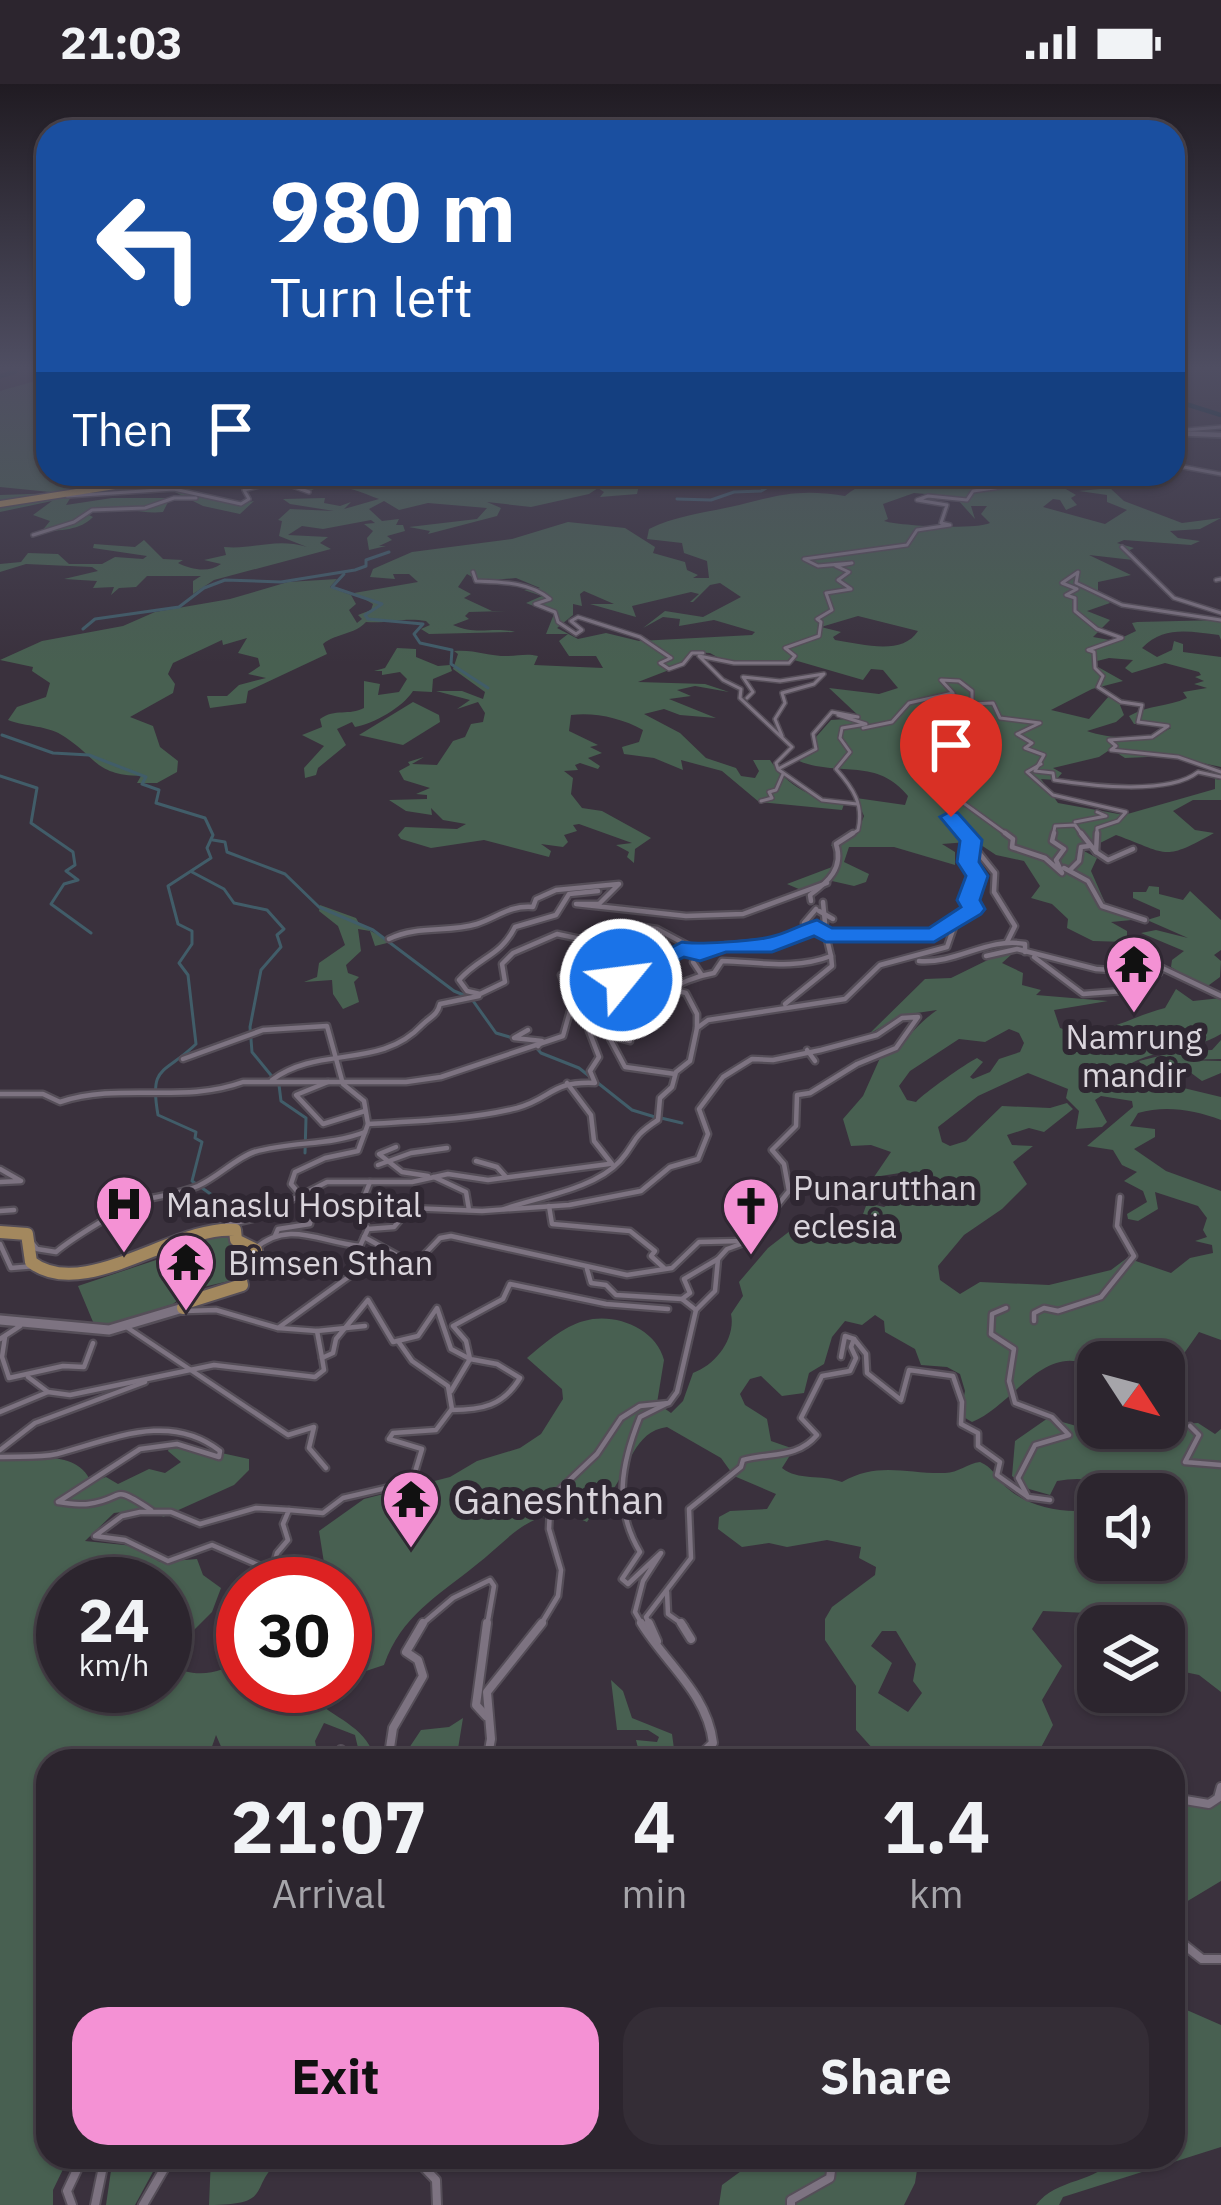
<!DOCTYPE html>
<html lang="en">
<head>
<meta charset="utf-8">
<style>
  :root { --surface:#2c252e; --page:#342d36; --text:#f1f3f6; --muted:#a6a5aa; --line:#48424a; --accent:#f491d4 }
  body { margin:0; font-family:"IBM Plex Sans",sans-serif; background:var(--page); color:var(--text); height:100vh; display:flex; flex-direction:column; font-size:45px; white-space:nowrap }
  * { box-sizing:border-box; margin:0 }
  p { font-size:39px; color:var(--muted) }
  .icon { flex:none; width:66px; height:66px; fill:none; stroke:currentColor; stroke-width:2; stroke-linecap:round; stroke-linejoin:round }
  .map { position:relative; flex:1; overflow:hidden }
  .drawer { position:absolute; left:36px; top:1665px; width:1149px; height:420px; display:flex; flex-direction:column; background:var(--surface); border-radius:36px; box-shadow:0 3px 9px #0004,0 0 0 3px var(--line) }
  .drawer>* { flex:none }
  .hud { position:absolute; left:36px; top:36px; width:1149px; height:366px; border-radius:36px; box-shadow:0 3px 9px #0004,0 0 0 3px var(--line); background:#1a4fa0; color:#fff; overflow:hidden }
  .needle { width:78px; rotate:126deg }
  .controls { position:absolute; left:1077px; top:1257px; display:grid; gap:24px }
  .controls a { display:grid; place-items:center; width:108px; height:108px; border-radius:24px; background:var(--surface); box-shadow:0 3px 9px #0004,0 0 0 3px var(--line); font-size:60px }
  .speed { position:absolute; left:36px; top:1473px; display:flex; gap:24px; font-size:60px; font-weight:700; text-align:center }
  .speed>* { display:grid; place-content:center; width:156px; height:156px; border-radius:50%; background:var(--surface); box-shadow:0 3px 9px #0004,0 0 0 3px var(--line); line-height:1 }
  .speed small { font-size:30px; font-weight:400 }
  .speed .limit { border:18px solid #d22; background:#fff; color:#111 }
  .pin { position:absolute; display:grid; place-items:center; width:102px; height:102px; color:#fff; margin:-123px -51px; border-radius:50% 50% 50% 0; rotate:-45deg; box-shadow:0 0 12px #0007 }
  .pin .icon { rotate:45deg }
  .me { position:absolute; width:132px; margin:-66px; rotate:61deg; stroke-linejoin:round; filter:drop-shadow(0 0 9px #0008) }
  .turn { display:flex; align-items:center; gap:42px; height:252px; padding:0 36px; font-size:54px }
  .turn .icon { width:156px; height:156px; stroke-width:2.5 }
  .turn b { display:block; font-size:84px; line-height:102px }
  .then { display:flex; align-items:center; height:114px; padding:0 36px; background:#0003; gap:24px; font-size:45px }
  .eta { display:flex; justify-content:space-evenly; align-items:center; height:204px; text-align:center }
  .eta b { font-size:72px; font-weight:700; line-height:84px }
  .primary-button { display:flex; gap:24px; margin-top:auto; padding:24px 36px }
  .primary-button a { flex:1; height:138px; border-radius:36px; background:var(--accent); color:#111; font-size:48px; font-weight:700; line-height:138px; text-align:center }
  .primary-button a+a { background:var(--page); color:var(--text) }
  .status { display:flex; justify-content:space-between; align-items:center; height:84px; padding:0 60px; background:var(--surface); direction:ltr }
  .status svg { height:33px; fill:currentColor }
  .map>svg:first-child { display:block }
  .green { fill:#486051; fill-rule:evenodd }
  .lines { fill:none; stroke-linecap:round; stroke-linejoin:round }
  .stream { stroke:#415d69; stroke-width:3 }
  .river { stroke:#002a38; stroke-width:4.5 }
  .minor-far2-casing { stroke:#554e58; stroke-width:6 }
  .minor-far1-casing { stroke:#554e58; stroke-width:9 }
  .minor-casing { stroke:#554e58; stroke-width:12 }
  .tertiary-far1-casing { stroke:#554e58; stroke-width:8 }
  .tertiary-casing { stroke:#554e58; stroke-width:14 }
  .primary-far1-casing { stroke:#554e58; stroke-width:9 }
  .primary-casing { stroke:#554e58; stroke-width:16 }
  .minor-far2 { stroke:#7d7381; stroke-width:3 }
  .minor-far1 { stroke:#7d7381; stroke-width:4.5 }
  .minor { stroke:#7d7381; stroke-width:8 }
  .tertiary-far1 { stroke:#7d7381; stroke-width:4.5 }
  .tertiary { stroke:#7d7381; stroke-width:9 }
  .primary-far1 { stroke:#a3885e; stroke-width:6 }
  .primary { stroke:#a3885e; stroke-width:12 }
  .route { fill:#1a73e8; stroke:#114b97; stroke-width:3 }
  .labels { text-anchor:middle; dominant-baseline:central; stroke-width:12; stroke-linejoin:round; paint-order:stroke }
  .poi-label { font-size:33px; fill:#dad5dc; stroke:#2f2732; text-anchor:start }
  .near-poi-label { font-size:39px; fill:#dad5dc; stroke:#2f2732; text-anchor:start }
</style>
</head>
<body>
<div class="status"><b>21:03</b><svg viewBox="0 0 49 12"><path d="M0 12V9h3v3zM5 12V6h3v6zM10 12V3h3v9zM15 12V0h3v12zM26 1h20v11H26zM47 4h2v5h-2z"/></svg></div>
<div class="map">
<svg width="1221" height="2121" viewBox="0 0 1221 2121">
  <rect width="100%" height="100%" fill="#3a313d"/>
  <g class="green">
    <path d="M48 285V390H162L140 398 148 406H176L237 417 235 421 254 417 240 430 203 422 173 407 146 406 71 413 66 421 112 414H170L163 428C134 431 115 417 85 429L93 433C81 446 59 447 42 447L50 437 33 431 52 417 0 428V411L60 409 0 403V307L39 296Z"/>
    <path d="M311 390 366 402 365 395C382 401 391 407 411 404L408 390H517L542 397 550 393 542 390H716L679 404 639 401 637 410 600 413 604 408 598 404 589 410 531 423 487 418 501 424 497 432 428 450 430 447 409 443 477 435 487 424 428 419 399 426 384 417 369 425 382 437 399 435 396 441H403L405 447 387 452 392 456 379 462H386L369 466 367 454 373 447 364 440 375 439 371 436 323 445 302 442 288 451 328 453 320 459 331 465 214 496 193 510V497L201 492H147L136 503 119 504 111 511 114 503 93 504 97 497 64 495 98 487 92 483 26 480 0 488V480L21 478 28 469 58 470 69 480H102L115 473 143 475 147 472 93 464 94 460 135 463 144 456 163 475 183 476 178 479C192 486 209 489 221 480L204 476 226 471 224 463C254 466 275 453 307 463L279 452 282 437 278 436 290 425 334 427 290 420 283 415 325 414 324 419 340 422 351 418 344 425 379 415C355 406 331 395 310 407L302 400H283L276 394 310 397Z"/>
    <path d="M973 390 990 395 1063 390 1067 395 1059 401 1076 411 1071 414 1077 421 1066 426 1060 416 1053 415 1043 423 1105 440 1127 426 1107 418V411L1079 407 1110 404 1124 417 1182 439 1221 434 1200 445 1170 447 1178 454 1200 457 1191 461 1124 456 1117 459 1134 464 1126 468 1133 476 1089 471 1131 491 1098 498V508L1110 519 1087 527 1110 536 1093 553 1115 557 1136 547 1132 539 1137 538 1221 536V556L1219 551C1190 548 1165 541 1142 564L1157 573 1172 566 1174 557 1183 560V568L1221 573V683L1170 672 1125 674 1111 665 1099 673 1053 684 1062 689 1056 696 1041 695 1058 719 1124 731 1215 705V695L1221 696V716H1193L1173 727 1195 746 1214 749C1162 778 1169 770 1116 751L1084 767 1097 774 1091 787 1106 821 1142 835 1111 838 1127 847V858L1093 857 1067 844 1068 835 1052 820 1031 814 1040 802 1024 777 996 771 969 753 968 758 942 760 955 768V781L894 763H849L844 778 869 790 866 798 854 802 832 797 808 809 787 800 832 783 837 771 831 761 857 750 864 732 856 714 905 721 908 712C877 673 838 693 799 677L817 666 816 653 831 636 861 634 829 604 879 610 898 604 883 586 871 585 863 596 794 576V570L786 578H726L710 569 690 568 682 581 638 598 705 600 729 608 695 602 677 606 691 612 669 615 716 634 680 631 664 625 644 630 680 649 706 674 736 684 741 692 755 694 759 687 753 676H770C785 700 815 718 845 717L842 726 759 718 722 687 681 676 683 686 654 674 624 670 622 663 639 658 643 646C622 634 594 628 571 631L569 647 598 661 590 663 602 669 588 674 600 682 598 685 580 679 575 681 578 686 564 687 573 694 571 710 582 724 602 727 651 754 635 765 634 779 627 773 629 768 616 761 632 759 579 740 573 741 577 747 564 751 568 758 563 763 541 760 551 767 549 773 484 756 431 764 401 755 398 751 405 743 457 745 466 740 443 736 431 724 432 731 406 727 389 716 427 715V711L416 710 430 704 404 696 399 687 410 681 408 678 424 673 412 680 437 681 453 657 465 653 471 640 483 638 485 629 478 618 457 625 470 616 436 607H462L483 615 485 608 453 585 458 570 454 567C473 565 488 572 507 572 519 572 526 569 538 572L534 581 603 584 596 572H569L559 557 568 550H546L554 530 526 519 542 512 524 506 540 504 516 494 479 497 467 490 458 503 471 510 464 514 492 527H506L469 528 465 532 469 535 453 541C478 552 492 542 515 548L429 550 421 545 430 541 426 537C403 533 388 540 366 538 354 551 336 549 323 560L327 570 248 607 246 619 210 624 207 612H227L239 601 266 594 248 590 260 582 258 574 238 569 247 554 223 561 222 556 173 579 168 590 175 600 173 609 130 633 153 642 160 663 178 677 177 688 157 699H137L141 692C95 691 97 674 65 653 48 641 26 643 8 636L17 623 46 613 50 599 32 587 33 583 0 576 42 557 123 542 155 528 230 515 288 498 337 495 330 503 351 511 356 520 349 526 357 539 362 535 358 531 371 526 373 520 354 509 418 498 409 490H393L395 495 370 493 373 485 412 468 512 455 568 438 625 444 655 463 653 469 685 478 687 486 698 491 693 494H709L707 477 684 469 682 459 647 455 649 445C675 432 703 429 730 423 771 414 793 403 845 412 876 384 938 398 976 402L968 394 952 392ZM914 409 961 413 967 417 958 416 975 435 971 422H987L981 430 990 439C973 446 901 442 884 437L888 435 883 420ZM720 499 741 513 703 533 665 527 643 544 663 533 680 535 679 542 714 536 755 548 752 551 639 557 606 549 578 555 557 544 573 531V520L582 522 580 510 584 507 614 520H590L636 533 632 522 691 508 699 510 690 518H693L710 501ZM858 532 918 547C902 572 863 560 835 556L833 553 841 548 821 543ZM1109 574 1133 576 1125 584 1132 589 1165 579 1199 588 1201 591 1195 593 1204 597 1194 600 1207 604 1183 608 1187 614C1167 623 1148 621 1129 632L1134 640 1158 638 1171 644C1151 656 1111 656 1087 647L1116 638 1124 631 1120 621 1128 617 1109 612 1089 635 1051 626 1092 605 1123 597 1098 583 1097 577Z"/>
    <path d="M397 564 416 565V573L438 582 450 581 452 587 433 595 432 608 413 607C402 624 373 640 355 643L352 638 337 645 346 661 318 684 316 691 305 694 304 684 324 662 302 651 322 643 320 635C335 624 349 632 364 624V597L380 600 378 611 399 608 407 595 400 588 382 591V587H374L385 584Z"/>
    <polygon points="413,618 439,631 440,638 403,661 359,651"/>
    <polygon points="1149,802 1159,803 1159,810 1183,816 1190,807 1221,836 1221,866 1214,871 1221,877 1220,893 1205,904 1171,883 1172,876 1184,867 1141,849 1156,846 1188,854 1147,836 1160,832 1160,826 1133,814 1133,808 1146,808"/>
    <polygon points="320,821 356,834 360,841 391,858 375,862 370,847 358,845 361,867 346,881 348,889 359,893 354,898 359,918 343,925 333,910 332,896 304,898 317,893 319,879 345,861 338,842 319,827"/>
    <path d="M1004 868 1012 870 1002 879 1023 889 1022 901 1041 906 1036 911 1108 917 1054 926 1060 944C1095 958 1131 932 1165 924L1176 905 1193 917 1221 914V950C1190 969 1152 963 1120 986L1127 989 1142 981 1139 977 1180 967 1212 966 1221 956V975L1180 976 1221 977V989L1202 997 1183 983 1145 1000H1167L1221 1013V1036C1194 1026 1166 1021 1138 1029L1130 1042 1155 1045V1053L1134 1065 1166 1087 1221 1107V1256L1199 1248 1164 1298V1278H1098V1287C1048 1251 1014 1321 972 1338L960 1331 965 1307 960 1290 947 1283 921 1281 915 1265 885 1248 884 1237 875 1231 862 1241 845 1237 832 1253 824 1280 809 1289 804 1309 782 1312 761 1292 750 1295 740 1310 745 1321 767 1335 771 1357 794 1365 782 1384C798 1397 821 1390 842 1398 878 1377 907 1390 945 1389 958 1389 968 1379 980 1378 993 1384 994 1390 1002 1399 1025 1424 1066 1431 1098 1425V1476H1164V1410H1109C1094 1392 1078 1394 1057 1397L1050 1411 1029 1405 1012 1392 1015 1357 1048 1334 1080 1343 1098 1331V1344H1164V1322L1171 1341 1198 1339 1215 1350 1221 1345V1608L1199 1591 1170 1585 1164 1591V1542H1159L1156 1532 1043 1527 1032 1545 1062 1582 1042 1616 1053 1641 1037 1671 1040 1677H859L874 1666 856 1646V1602L825 1556V1535L832 1523 875 1491 876 1483 859 1474 861 1463 827 1456 787 1463 769 1459 742 1463 718 1445 719 1433 730 1427 767 1425 776 1410 734 1392 721 1374 667 1343C634 1347 629 1385 612 1407 604 1418 594 1426 587 1438 537 1414 511 1454 476 1481 438 1512 401 1532 384 1581L345 1594V1500H274L290 1483 325 1485 319 1447 364 1415 450 1393 477 1377 520 1364 541 1350 563 1315 562 1305 527 1274C542 1261 564 1242 584 1237 614 1228 656 1244 664 1276L657 1319 671 1329 683 1317 693 1289C716 1281 736 1254 731 1230L743 1212 739 1198 768 1164 804 1136C845 1140 834 1155 880 1142L862 1133 867 1119 884 1123 910 1107 909 1093 900 1089 874 1093 891 1068 871 1061 851 1062 843 1035 863 1012 880 974C905 961 914 942 937 926L903 931 869 950 925 895 951 894ZM1009 945 1019 949 1024 959 1020 968 999 975 990 988 973 995 970 993 983 978 977 974C965 980 924 1009 916 1018L907 1016 899 1002 910 987 959 955 985 958ZM1028 989 1068 1005 1066 1014 1079 1027 1076 1045 1102 1043 1107 1038 1095 1016 1101 1012 1132 1017 1133 1023 1087 1062 1113 1066 1122 1081 1137 1088 1124 1097 1143 1107 1147 1118 1127 1130 1128 1135 1138 1137 1158 1125 1155 1108 1198 1122 1207 1134 1203 1146 1207 1153 1195 1157 1212 1161 1213 1169 1190 1174 1171 1189 1127 1174 1111 1186 1049 1201 980 1198 960 1210 940 1196 938 1182 964 1151 1002 1125 1027 1100 1013 1078 1033 1062 1012 1061 1007 1051 1029 1044 1044 1048 1073 1025 1067 1019 1050 1024 1002 1022 966 1057 950 1062 942 1058 938 1043 978 1012ZM882 1547H896L916 1580 913 1597 922 1609 908 1628 878 1609 892 1579 871 1562Z"/>
    <polygon points="225,1146 255,1169 238,1195 190,1206 173,1220 96,1245 78,1202 186,1166 194,1160 192,1155"/>
    <path d="M171 1358 249 1375V1386L234 1401 163 1433 156 1424 114 1429 85 1457 134 1462 160 1478 197 1475 203 1491 221 1504 212 1528 190 1550 184 1587C205 1593 225 1587 243 1574V1602H315L316 1617C340 1637 367 1644 376 1677H361L355 1651 324 1639 315 1657 319 1677H257L253 1672 231 1671 226 1674 216 1651 207 1677H48V2073H69L53 2106V2121H0V1377C30 1374 77 1365 91 1398L106 1393 118 1400 149 1385 165 1389 181 1378 168 1367ZM63 1500H165V1602H63Z"/>
    <polygon points="611,1596 623,1607 632,1634 672,1650 675,1672 721,1670 724,1677 608,1677 616,1664 625,1674 639,1668 636,1656 657,1658 659,1653 648,1646 617,1646"/>
    <polygon points="463,1634 456,1677 412,1677 407,1667 421,1646 449,1643"/>
    <polygon points="1221,1702 1221,1797 1186,1818 1173,1839 1173,1712 1202,1722"/>
    <path d="M1173 1920 1221 1941V2063L1063 2113 1059 2121H1036C1057 2093 1097 2100 1114 2073H1173Z"/>
    <polygon points="113,2073 161,2073 135,2121 106,2121"/>
    <path d="M211 2073H284C245 2102 278 2121 209 2121Z"/>
    <polygon points="696,2073 919,2073 915,2099 904,2121 719,2121 722,2101 748,2082 742,2076 695,2084"/>
  </g>
  <g class="lines">
    <g class="stream">
      <polyline points="677,415 711,416 734,408 761,407 787,392 807,390"/>
      <polyline points="344,490 332,503 382,520 365,531 368,535 423,540 414,550 420,559 452,566 451,580 488,604"/>
      <polyline points="83,545 95,535 179,523 204,504 225,496 281,498 355,486 366,482 366,476 389,468"/>
      <path d="M2 651 53 669 89 671 146 693 142 700 159 706 156 719 205 734 213 751 207 764 211 774 168 802 178 840 192 847V860L179 879 188 891 196 960C164 991 149 980 158 1031L196 1048 195 1054 202 1058 192 1097 225 1120"/>
      <polyline points="0,692 37,704 31,739 73,768 75,781 66,787 78,796 64,800 51,820 91,849"/>
      <polyline points="213,756 225,758 227,768 285,790 319,823 373,846 454,907 471,914 496,949 533,960 541,969 579,984 632,1026 655,1033"/>
      <polyline points="192,788 224,805 234,819 267,826 284,845 277,851 281,863 261,886 250,943 252,968 279,1001 281,1017 306,1034 305,1069"/>
      <polyline points="661,1034 682,1039"/>
      <polyline points="34,1186 52,1193"/>
    </g>
    <g class="river">
      <polyline points="0,292 15,288 16,282"/>
      <polyline points="1173,316 1221,331"/>
    </g>
    <defs>
      <g id="minor-far2">
        <polyline points="1174,347 1221,343"/>
        <polyline points="1173,381 1221,390"/>
        <polyline points="67,412 174,405 241,420 249,415 244,406 278,397 309,408"/>
        <polyline points="33,451 74,438 92,426 145,424 174,414 196,414"/>
        <polyline points="1122,463 1174,514 1221,529"/>
        <path d="M473 488 476 497C502 498 530 498 550 515L535 520 555 528 558 538 576 550 582 546 571 537 578 533 640 553 671 574 660 579 669 585 683 580 692 569H703"/>
        <polyline points="1216,496 1221,495"/>
        <polyline points="1221,536 1122,521 1076,499 1078,488 1062,499 1077,505 1066,511 1075,514 1075,527 1097,545 1122,554 1088,566 1094,568 1095,584 1103,592 1098,603 1121,618 1142,621 1138,638 1168,642 1152,653 1109,656 1116,662 1111,666 1178,673 1221,688"/>
        <polyline points="747,614 753,608 743,593 780,597 824,590 814,600 782,609 785,619 775,635 782,652"/>
        <path d="M863 644 892 638 909 619 953 609 941 596 959 597 972 607V620L993 619 1000 634 1040 639 1017 650 1032 659 1025 664 1044 671 1035 687 1053 689 1054 696C1092 702 1169 711 1198 688L1221 693"/>
        <polyline points="1041,680 1027,688 1053,711 1126,728 1118,737 1097,744 1097,752"/>
        <polyline points="779,686 822,716 857,720"/>
        <path d="M936 699 928 676C942 654 941 632 954 611"/>
        <polyline points="761,717 772,714 769,708 776,706 783,690"/>
        <polyline points="1075,738 1106,732 1097,728"/>
        <path d="M849 752 858 746C864 720 853 704 836 685L850 668 840 654 842 644 866 640 838 631 858 633 832 628 813 650 816 665 778 685 776 679 792 663 740 614 741 605 723 596 699 572 734 579H789L795 572 785 564 819 552 821 538 817 535 832 526 826 509 851 505 838 496 849 488 836 482 852 479 818 482 804 475 907 461 917 446 950 441 941 439 947 421 917 416 928 412 967 416 973 407 1001 403 999 399 1026 390"/>
        <polyline points="965,752 931,703 936,699 1009,752"/>
        <polyline points="1053,752 1055,742 1075,741 1083,752"/>
      </g>
      <g id="minor-far1">
        <polyline points="963,749 995,789 994,808 1015,842 1007,858"/>
        <polyline points="1005,749 1013,755 1012,763 1045,774 1062,789 1056,776 1064,765 1052,757 1054,749"/>
        <polyline points="1081,749 1096,768 1097,749"/>
        <polyline points="1096,768 1108,776 1133,765"/>
        <polyline points="1064,784 1088,797 1102,822 1145,836"/>
        <polyline points="1070,786 1079,777 1081,763 1089,762"/>
        <path d="M598 807 569 810 556 831 515 843C500 873 480 872 459 896L467 907 480 910 505 898 502 880 513 869 557 850 590 857 631 841 657 845 702 869"/>
        <path d="M811 817 810 811C828 798 844 784 836 760L853 749"/>
        <polyline points="823,818 825,839"/>
        <polyline points="819,827 833,835"/>
        <polyline points="955,840 973,825 969,816 977,792 968,777 971,756"/>
        <path d="M389 855C418 841 448 849 477 840 498 833 510 821 533 823L536 815 556 806 619 800 599 820H576L686 832 743 830 827 799"/>
        <polyline points="986,872 1017,865 1096,885 1159,889 1158,882 1221,912"/>
        <polyline points="1034,873 1083,910 1123,907 1140,913"/>
        <path d="M919 877C957 880 987 853 1025 860V868"/>
        <polyline points="693,878 701,890"/>
        <polyline points="671,905 686,909 697,930 697,944"/>
        <polyline points="785,920 832,882 831,872"/>
        <polyline points="528,946 514,954 542,957 538,962"/>
        <polyline points="630,957 608,951 625,983 675,990"/>
        <polyline points="807,966 815,977"/>
        <polyline points="183,975 263,946 327,942 343,1000 364,1017 368,1040 358,1067 325,1074 295,1088 291,1100 302,1113"/>
        <path d="M272 996C319 961 380 986 422 941 431 932 437 932 440 920L479 912"/>
        <polyline points="328,998 296,1011 323,1040 365,1027"/>
        <polyline points="567,999 591,1031 594,1057 612,1080"/>
        <path d="M0 1010H43L60 1018C121 998 183 1020 243 998H406L441 993 563 952 572 920 561 891 630 896 682 865C702 871 710 862 729 861 758 859 779 858 807 849"/>
        <path d="M368 1040C418 1037 468 1036 517 1024 553 1014 550 997 595 999L590 987 599 973 589 947 600 924C656 927 666 897 714 889L722 877C760 878 795 886 831 872L826 851"/>
        <polyline points="396,1063 379,1070 402,1088 428,1092"/>
        <polyline points="476,1077 497,1083 506,1093"/>
        <polyline points="378,1081 411,1069 447,1064"/>
        <polyline points="0,1085 21,1097 0,1098"/>
        <polyline points="434,1093 466,1108 469,1126"/>
        <polyline points="549,1122 552,1140 630,1147 655,1167 651,1172 664,1184"/>
        <path d="M504 1125C538 1113 595 1105 620 1077 638 1057 629 1055 658 1036L660 1014 672 1003 676 988 690 977 697 944 708 936 845 915 880 881 947 863 955 840C910 859 875 847 826 851L819 843 807 849 804 839 816 825"/>
        <polyline points="0,1127 14,1126"/>
        <polyline points="227,1141 256,1134 327,1098 412,1098 448,1090 488,1096 609,1080"/>
        <polyline points="368,1145 358,1128 370,1098"/>
        <polyline points="275,1152 278,1145 310,1140 313,1118 307,1112"/>
        <polyline points="364,1153 404,1175"/>
        <path d="M32 1159 37 1165 56 1168C70 1156 127 1120 144 1116 163 1111 179 1110 198 1102 218 1093 236 1074 254 1068 292 1057 329 1062 365 1048"/>
        <polyline points="0,1160 11,1184 35,1182"/>
        <path d="M255 1165C288 1135 322 1159 360 1162L368 1145 394 1143 410 1124 482 1127 569 1121 641 1107 670 1083 698 1075 708 1050 699 1025 723 993 752 975 773 976 821 966 877 951 902 934 918 933 896 964 857 980 810 1009 797 1011 796 1042 772 1066 784 1080 789 1107 749 1157 727 1165 718 1175 715 1207 696 1226 677 1308 669 1319 640 1322 621 1334 597 1370 558 1407 550 1425 549 1445 561 1486 558 1512 540 1542"/>
        <polyline points="587,1185 591,1199 606,1201 616,1211 682,1215 696,1226"/>
        <polyline points="682,1215 690,1209 684,1195 718,1175"/>
        <polyline points="1006,1224 992,1230 991,1250 1014,1265 1009,1297 1015,1319 1052,1333 1069,1351 1035,1361 1018,1394 1028,1413 1050,1416"/>
        <polyline points="185,1227 216,1226 278,1244 372,1176 419,1176 440,1154 451,1152 627,1191 672,1184 699,1158 743,1157"/>
        <polyline points="1034,1237 1034,1229 1044,1224 1058,1227 1101,1213 1134,1172 1117,1142 1120,1113"/>
        <polyline points="125,1242 288,1351 314,1343 309,1364 326,1384"/>
        <polyline points="278,1244 317,1247 365,1242"/>
        <polyline points="317,1247 322,1274 333,1269 336,1255 368,1216 393,1258 418,1252 437,1224 451,1265 470,1275 451,1307"/>
        <polyline points="5,1253 2,1273 9,1294 63,1282 84,1283 93,1259"/>
        <polyline points="0,1255 20,1242"/>
        <polyline points="398,1257 412,1277 448,1302 452,1325"/>
        <polyline points="841,1273 845,1252 854,1255"/>
        <polyline points="28,1293 48,1308 70,1311 214,1281 315,1293 324,1286 322,1274"/>
        <polyline points="0,1328 48,1308"/>
        <polyline points="1190,1342 1199,1351 1185,1378 1221,1381"/>
        <polyline points="0,1366 35,1339 145,1298"/>
        <path d="M0 1373C18 1372 39 1374 57 1370 111 1356 169 1327 220 1367L219 1373 177 1360 140 1365 58 1418C67 1419 79 1421 88 1420 127 1415 109 1398 151 1426"/>
        <polygon points="256,1424 289,1426 283,1440 288,1456 277,1469 272,1487 212,1461 168,1477 125,1456 95,1452 122,1432 140,1428 171,1428 200,1440"/>
        <path d="M289 1426 323 1429 343 1414 412 1398 422 1365 389 1355 393 1349 436 1346 451 1326C482 1326 503 1322 520 1294L497 1280 470 1275 466 1257 453 1242 503 1215 510 1200 606 1220 668 1225"/>
        <polyline points="275,1480 303,1478"/>
        <polyline points="667,1508 668,1530 685,1542"/>
        <polyline points="420,1542 453,1514 490,1496 494,1502 487,1542"/>
        <path d="M643 1542 635 1528 643 1497 661 1469 628 1500 622 1495 640 1468C613 1423 621 1380 640 1333L668 1319"/>
        <path d="M650 1542 646 1533 691 1474 689 1425 741 1383 743 1376C770 1368 797 1375 817 1351L801 1334 822 1292 850 1287 856 1274 851 1263 854 1255 866 1270 867 1289 901 1316 909 1286 953 1292 962 1318 961 1340 978 1349V1362L1000 1378 997 1391 1028 1413"/>
      </g>
      <g id="minor">
        <path d="M641 1539C666 1580 707 1609 713 1659L694 1677"/>
        <polyline points="649,1539 657,1557"/>
        <polyline points="681,1539 691,1555"/>
        <polyline points="486,1632 476,1621 487,1539"/>
        <polyline points="333,1677 341,1666 350,1677"/>
        <polyline points="388,1677 393,1644 423,1592 418,1576 406,1568 423,1539"/>
        <polyline points="487,1677 491,1655 487,1608 542,1539"/>
        <polyline points="1173,1714 1209,1720 1218,1714 1221,1703"/>
        <polyline points="1173,1852 1202,1875 1221,1875"/>
        <polyline points="414,2073 436,2096 437,2121"/>
        <polyline points="72,2121 67,2107 83,2073"/>
        <polyline points="95,2121 105,2073"/>
        <polyline points="143,2121 171,2073"/>
        <polyline points="791,2121 791,2116 830,2094 833,2073"/>
      </g>
      <polyline id="tertiary-far1" points="1173,349 1221,351"/>
      <polyline id="tertiary" points="0,1236 109,1246 183,1224"/>
      <polyline id="primary-far1" points="0,420 134,399 163,390"/>
      <path id="primary" d="M0 1148 27 1150 31 1178C84 1219 177 1140 235 1146L236 1156 256 1166 257 1179 239 1188 242 1201 185 1219 183 1224"/>
    </defs>
    <use href="#minor-far2" class="minor-far2-casing"/>
    <use href="#minor-far1" class="minor-far1-casing"/>
    <use href="#minor" class="minor-casing"/>
    <use href="#tertiary-far1" class="tertiary-far1-casing"/>
    <use href="#tertiary" class="tertiary-casing"/>
    <use href="#primary-far1" class="primary-far1-casing"/>
    <use href="#primary" class="primary-casing"/>
    <use href="#minor-far2" class="minor-far2"/>
    <use href="#minor-far1" class="minor-far1"/>
    <use href="#minor" class="minor"/>
    <use href="#tertiary-far1" class="tertiary-far1"/>
    <use href="#tertiary" class="tertiary"/>
    <use href="#primary-far1" class="primary-far1"/>
    <use href="#primary" class="primary"/>
  </g>
  <linearGradient id="sky" x2="0" y2="1"><stop stop-color="#201b22"/><stop offset="0.49" stop-color="#4f4e62"/><stop offset="1" stop-color="#4f4e62" stop-opacity="0"/></linearGradient>
  <rect width="1221" height="579" fill="url(#sky)"/>
  <path class="route" d="M951 727 958 729 982 756 979 778 988 792 980 816 985 825 981 830 934 858H826L814 852 772 868H726L700 877 684 873 653 889 641 901 613 902 609 896 682 858C694 861 755 857 770 853 786 850 801 840 817 836L832 844H929L961 823 957 816 966 792 957 778 960 757 940 733Z"/>
  <defs>
    <symbol id="temple-pin" viewBox="-11 -11 22 30"><path d="M0 17L-7.5 6A9.5 9.5 0 1 1 7.5 6Z" fill="#f491d4" stroke="#2f2732"/><path d="M0-6L5-2H3V0L6.5 2.5H4V6H1.5V3h-3V6H-4V2.5H-6.5L-3 0V-2H-5Z" fill="#111"/></symbol>
    <symbol id="hospital-pin" viewBox="-11 -11 22 30"><path d="M0 17L-7.5 6A9.5 9.5 0 1 1 7.5 6Z" fill="#f491d4" stroke="#2f2732"/><path d="M-5-5h3v3.5h4V-5h3V5h-3V1.5h-4V5h-3Z" fill="#111"/></symbol>
    <symbol id="church-pin" viewBox="-11 -11 22 30"><path d="M0 17L-7.5 6A9.5 9.5 0 1 1 7.5 6Z" fill="#f491d4" stroke="#2f2732"/><path d="M-1.2-6h2.4v3.5h3.3v2.4h-3.3V6h-2.4V-.1h-3.3v-2.4h3.3Z" fill="#111"/></symbol>
  </defs>
  <g fill-rule="evenodd">
    <use href="#temple-pin" x="1101" y="847" width="66" height="90"/>
    <use href="#hospital-pin" x="91" y="1087" width="66" height="90"/>
    <use href="#church-pin" x="718" y="1089" width="66" height="90"/>
    <use href="#temple-pin" x="153" y="1145" width="66" height="90"/>
    <use href="#temple-pin" x="378" y="1382" width="66" height="90"/>
  </g>
  <g class="labels">
    <g class="poi-label">
      <text x="1134" y="952" text-anchor="middle">Namrung<tspan x="1134" dy="38">mandir</tspan></text>
      <text x="793" y="1103">Punarutthan<tspan x="793" dy="38">eclesia</tspan></text>
      <text x="166" y="1120">Manaslu Hospital</text>
      <text x="228" y="1178">Bimsen Sthan</text>
    </g>
    <g class="near-poi-label">
      <text x="453" y="1415">Ganeshthan</text>
    </g>
  </g>
</svg>
<div class="controls">
<a><svg class="needle" viewBox="-14 -14 28 28"><path d="M0-13l5 13h-10z" fill="#e53935"/><path d="M0 13l5-13h-10z" fill="#a6a5aa"/></svg></a>
<a><svg class="icon" aria-label="sound" viewBox="0 0 24 24"><path d="M4 9h4l5-4v14l-5-4H4zM17 9q2 3 0 6"/></svg></a>
<a><svg class="icon" aria-label="layers" viewBox="0 0 24 24"><path d="M12 4l9 5-9 5-9-5zM3 14l9 5 9-5"/></svg></a>
</div>
<div class="speed"><div>24<small>km/h</small></div><div class="limit">30</div></div>
<div class="pin" style="left:951px;top:733px;background:#d93025"><svg class="icon" aria-label="arrive" viewBox="0 0 24 24"><path d="M6 21V4h12l-3 4 3 4H6"/></svg></div>
<svg class="me" style="left:621px;top:896px" viewBox="-20 -20 40 40"><circle r="17" fill="#1a73e8" stroke="#fff" stroke-width="3"/><path d="M0-11L8 9 0 5-8 9z" fill="#fff"/></svg>
<div class="hud">
<div class="turn"><svg class="icon" aria-label="left" viewBox="0 0 24 24"><path d="M17 20v-9H6M10 6l-5 5 5 5"/></svg><div><b>980 m</b>Turn left</div></div>
<div class="then">Then<svg class="icon" aria-label="arrive" viewBox="0 0 24 24"><path d="M6 21V4h12l-3 4 3 4H6"/></svg></div>
</div>
<section class="drawer">
<div class="eta">
<div><b>21:07</b><p>Arrival</p></div>
<div><b>4</b><p>min</p></div>
<div><b>1.4</b><p>km</p></div>
</div>
<div class="primary-button"><a>Exit</a><a>Share</a></div>
</section>
</div>
</body>
</html>
